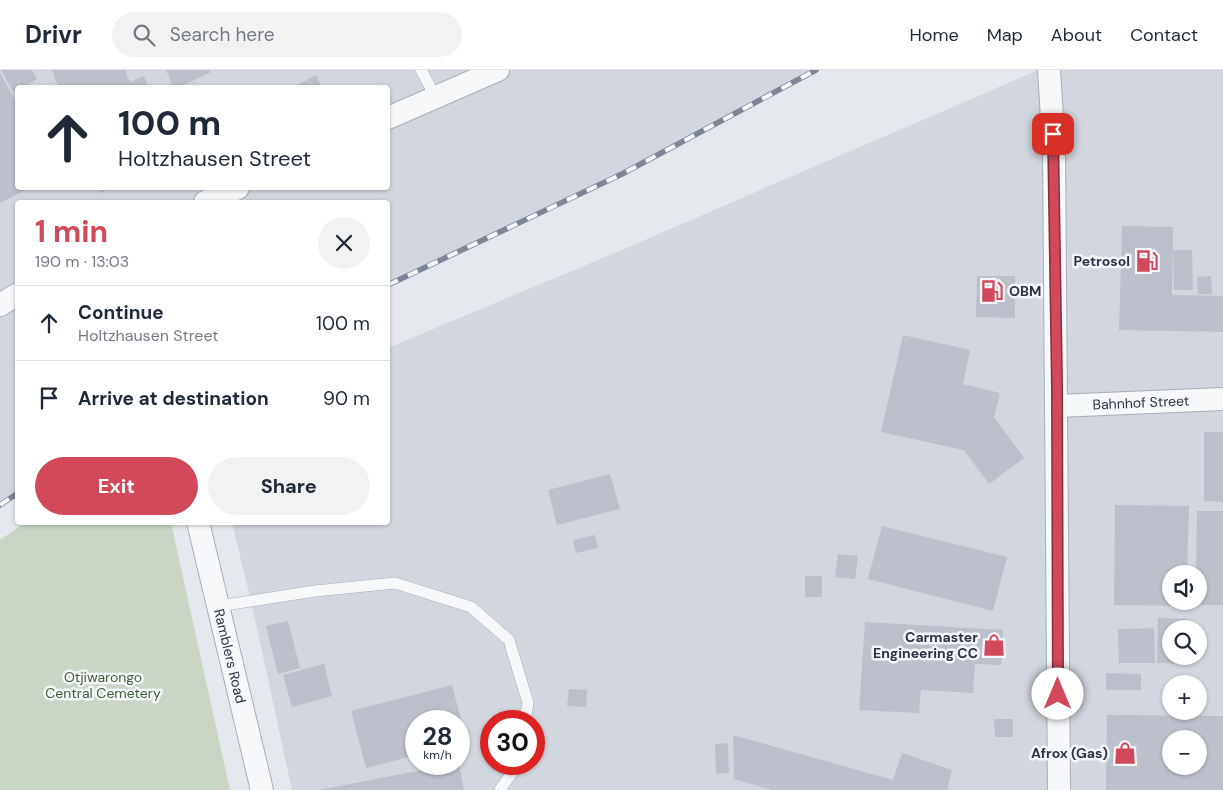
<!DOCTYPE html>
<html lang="en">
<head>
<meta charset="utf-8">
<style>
  :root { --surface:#fff; --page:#f2f2f3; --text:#1f2937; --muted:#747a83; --line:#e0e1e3; --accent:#d1495b }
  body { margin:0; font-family:"DM Sans",sans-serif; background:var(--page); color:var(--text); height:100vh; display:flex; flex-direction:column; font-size:19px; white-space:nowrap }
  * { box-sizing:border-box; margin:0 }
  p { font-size:16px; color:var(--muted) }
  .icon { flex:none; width:28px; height:28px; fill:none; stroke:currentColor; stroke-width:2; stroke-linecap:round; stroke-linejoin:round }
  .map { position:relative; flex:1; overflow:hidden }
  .sheet { position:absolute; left:15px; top:130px; width:375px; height:325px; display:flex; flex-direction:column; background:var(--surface); border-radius:5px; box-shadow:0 1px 4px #0004 }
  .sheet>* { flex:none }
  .banner { position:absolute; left:15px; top:15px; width:375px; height:105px; border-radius:5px; box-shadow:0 1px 4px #0004; background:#fff; color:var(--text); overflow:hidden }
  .fabs { position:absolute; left:1162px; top:495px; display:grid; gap:10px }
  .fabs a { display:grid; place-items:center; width:45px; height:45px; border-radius:50%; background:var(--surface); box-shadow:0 1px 4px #0004; font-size:25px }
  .speed { position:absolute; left:405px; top:640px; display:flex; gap:10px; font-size:25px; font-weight:700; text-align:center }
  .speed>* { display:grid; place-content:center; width:65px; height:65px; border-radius:50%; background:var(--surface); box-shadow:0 1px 4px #0004; line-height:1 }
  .speed small { font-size:12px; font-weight:400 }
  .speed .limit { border:8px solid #d22; background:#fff; color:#111 }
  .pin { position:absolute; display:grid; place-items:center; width:42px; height:42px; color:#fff; margin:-21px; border-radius:10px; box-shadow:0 2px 8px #0006 }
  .me { position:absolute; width:55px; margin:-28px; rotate:0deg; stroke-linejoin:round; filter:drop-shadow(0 0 4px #0008) }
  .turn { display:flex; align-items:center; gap:18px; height:105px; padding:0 20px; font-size:22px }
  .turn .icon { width:65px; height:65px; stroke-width:2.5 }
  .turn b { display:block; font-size:35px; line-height:42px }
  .round { display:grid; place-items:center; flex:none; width:52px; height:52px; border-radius:26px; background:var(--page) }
  .head { display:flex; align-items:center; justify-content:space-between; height:85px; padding:0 20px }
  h1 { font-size:30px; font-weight:700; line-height:38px; color:var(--accent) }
  .button { display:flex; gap:10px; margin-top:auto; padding:10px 20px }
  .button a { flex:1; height:58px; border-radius:30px; background:var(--accent); color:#fff; font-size:20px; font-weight:700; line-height:58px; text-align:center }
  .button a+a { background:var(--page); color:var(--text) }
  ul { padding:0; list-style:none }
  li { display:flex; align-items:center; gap:15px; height:75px; padding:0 20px; border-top:1px solid var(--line) }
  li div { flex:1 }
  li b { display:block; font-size:19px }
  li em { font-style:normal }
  header { display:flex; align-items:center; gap:30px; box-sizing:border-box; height:70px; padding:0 25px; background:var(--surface); border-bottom:1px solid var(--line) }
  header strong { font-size:24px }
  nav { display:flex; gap:28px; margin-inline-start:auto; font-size:18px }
  .search { width:350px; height:45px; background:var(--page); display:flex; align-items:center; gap:12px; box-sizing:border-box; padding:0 18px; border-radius:28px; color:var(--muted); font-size:19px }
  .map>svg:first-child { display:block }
  .built { fill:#d2d6de; fill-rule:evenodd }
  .green { fill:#c9d6c5 }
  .building { fill:#bbc0ca; fill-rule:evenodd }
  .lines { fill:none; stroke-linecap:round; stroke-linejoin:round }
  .lane-casing { stroke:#a9aeb7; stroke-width:12 }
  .street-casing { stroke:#a9aeb7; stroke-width:24 }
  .lane { stroke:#f7f8fa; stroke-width:11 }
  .street { stroke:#f7f8fa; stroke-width:22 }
  .rail-casing { stroke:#7d8696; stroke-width:5.5 }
  .rail { stroke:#f4f6f9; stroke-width:4; stroke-dasharray:11; stroke-linecap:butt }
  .route-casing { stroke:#882f3b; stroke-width:12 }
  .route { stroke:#d1495b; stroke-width:9 }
  .labels { text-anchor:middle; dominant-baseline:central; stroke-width:5; stroke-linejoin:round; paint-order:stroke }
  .poi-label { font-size:14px; font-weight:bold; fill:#2b3445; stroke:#f4f6f9; text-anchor:end }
  .street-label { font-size:14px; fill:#2b3445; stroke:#f4f6f9 }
  .park-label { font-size:14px; fill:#3f6138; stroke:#f4f6f9 }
</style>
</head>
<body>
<header>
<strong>Drivr</strong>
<div class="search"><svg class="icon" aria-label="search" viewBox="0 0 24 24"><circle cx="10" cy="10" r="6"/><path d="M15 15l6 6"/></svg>Search here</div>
<nav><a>Home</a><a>Map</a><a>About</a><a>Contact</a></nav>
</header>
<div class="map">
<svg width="1223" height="720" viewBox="0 0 1223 720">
  <rect width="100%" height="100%" fill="#e4e7ec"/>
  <g class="built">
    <path d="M0 0H818L622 104 388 215V132H18L17 423 0 435ZM18 18H388V118H18Z"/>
    <path d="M1038 0H1223V720H292L251 531 232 453 388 452V278L624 179ZM1171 504H1199V531H1171ZM1171 559H1199V586H1171ZM1171 614H1199V641H1171ZM416 651H459V694H416ZM491 651H534V694H491ZM1171 669H1199V696H1171Z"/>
  </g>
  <polygon class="green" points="26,452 171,453 230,720 0,720 0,470"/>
  <g class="building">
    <polygon points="1,0 32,0 37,9 22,18 18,18 18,20 13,22"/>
    <polygon points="52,0 125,0 130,12 144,6 149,18 59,18"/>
    <polygon points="166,0 210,0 211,2 178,18 174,18"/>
    <polygon points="0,3 18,35 18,118 29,118 0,133"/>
    <polygon points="316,5 322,18 292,18"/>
    <polygon points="98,118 110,118 101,123"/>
    <polygon points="1122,156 1173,157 1172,225 1223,226 1223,262 1119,260"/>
    <polygon points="1173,180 1192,180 1193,220 1174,220"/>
    <polygon points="977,206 1015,206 1015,248 976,247"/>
    <polygon points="1211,206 1212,224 1198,224 1197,207"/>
    <polygon points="903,265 970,280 963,314 1000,323 994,347 1024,388 989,414 964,380 881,362"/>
    <polygon points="1204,362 1223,362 1223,432 1204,431"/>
    <polygon points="610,404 620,439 557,455 548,420"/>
    <polygon points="1115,435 1189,436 1187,504 1171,504 1171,531 1187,531 1187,536 1114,535"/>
    <polygon points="1197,441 1223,441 1223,535 1196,535 1196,531 1199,531 1199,504 1196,504"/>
    <polygon points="882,456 1007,487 993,541 868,509"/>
    <polygon points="595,465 598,478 576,483 573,470"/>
    <polygon points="838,484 858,486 855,509 835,507"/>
    <rect x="805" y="506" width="17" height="21"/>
    <polygon points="1158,548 1187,549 1187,559 1171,559 1171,586 1186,586 1186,594 1157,593"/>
    <polygon points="288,551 300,598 278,604 266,556"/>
    <polygon points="865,552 1003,560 1001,595 975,594 973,623 921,620 919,643 859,640"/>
    <polygon points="1154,558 1155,593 1119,593 1118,559"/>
    <polygon points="324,594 332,626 292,637 283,605"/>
    <polygon points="1106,603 1141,604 1141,620 1106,620"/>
    <polygon points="452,615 467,672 459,674 459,651 416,651 416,685 366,698 351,641"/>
    <polygon points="569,619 587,620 586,637 567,636"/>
    <path d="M1107 645 1223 646V720H1106ZM1171 669H1199V696H1171Z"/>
    <polygon points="994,649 1013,649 1013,667 995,667"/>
    <polygon points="733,665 893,710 902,683 952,700 947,720 772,720 734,709"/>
    <polygon points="728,673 729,703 716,704 715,674"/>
    <polygon points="455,694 459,694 464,720 318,720"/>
  </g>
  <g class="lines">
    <defs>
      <g id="lane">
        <polyline points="421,0 435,26"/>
        <polyline points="219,536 315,521 395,513 471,537 509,570 528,633 525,651"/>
        <polyline points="500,720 518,694"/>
      </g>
      <g id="street">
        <polyline points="1049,0 1054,80 1059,720"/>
        <polyline points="388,48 498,0"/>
        <polyline points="205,132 238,118"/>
        <polyline points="0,235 18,224"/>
        <path id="s1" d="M1057 336 1223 329"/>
        <path id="s2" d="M198 452 262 720"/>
      </g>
    </defs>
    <use href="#lane" class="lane-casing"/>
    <use href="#street" class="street-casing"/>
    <use href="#lane" class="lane"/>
    <use href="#street" class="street"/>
    <defs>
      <g id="rail">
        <polyline points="388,215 622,104 816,0"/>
        <polyline points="0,435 18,423"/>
      </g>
    </defs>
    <use href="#rail" class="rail-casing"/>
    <use href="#rail" class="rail"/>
  </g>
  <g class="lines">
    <defs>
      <polyline id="route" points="1053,64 1057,316 1058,624"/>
    </defs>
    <use href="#route" class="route-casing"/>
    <use href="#route" class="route"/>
  </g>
  <defs>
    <symbol id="fuel-bare" viewBox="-9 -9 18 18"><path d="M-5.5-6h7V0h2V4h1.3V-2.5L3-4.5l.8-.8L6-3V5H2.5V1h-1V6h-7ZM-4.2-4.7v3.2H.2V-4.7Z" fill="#d1495b" stroke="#f4f6f9" stroke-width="2.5" paint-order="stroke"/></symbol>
    <symbol id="shop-bare" viewBox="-9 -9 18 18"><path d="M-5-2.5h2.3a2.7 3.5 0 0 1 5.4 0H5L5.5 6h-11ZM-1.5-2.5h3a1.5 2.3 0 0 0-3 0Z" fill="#d1495b" stroke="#f4f6f9" stroke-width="2.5" paint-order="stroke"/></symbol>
  </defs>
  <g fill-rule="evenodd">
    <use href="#fuel-bare" x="1131" y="175" width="32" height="32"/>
    <use href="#fuel-bare" x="976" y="205" width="32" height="32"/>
    <use href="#shop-bare" x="978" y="559" width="32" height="32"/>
    <use href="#shop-bare" x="1109" y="667" width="32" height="32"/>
  </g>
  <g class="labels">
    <g class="poi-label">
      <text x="1130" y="191">Petrosol</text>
      <text x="1009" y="221" text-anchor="start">OBM</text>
      <text x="978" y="567">Carmaster<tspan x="978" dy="16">Engineering CC</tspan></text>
      <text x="1108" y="683">Afrox (Gas)</text>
    </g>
    <g class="street-label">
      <text stroke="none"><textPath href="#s1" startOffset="84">Bahnhof Street</textPath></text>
      <text stroke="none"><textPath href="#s2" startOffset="138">Ramblers Road</textPath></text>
    </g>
    <g class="park-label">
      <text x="103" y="607">Otjiwarongo<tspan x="103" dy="16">Central Cemetery</tspan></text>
    </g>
  </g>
</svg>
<div class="fabs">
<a><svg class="icon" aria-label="sound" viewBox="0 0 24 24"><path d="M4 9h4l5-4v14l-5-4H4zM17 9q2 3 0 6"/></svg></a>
<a><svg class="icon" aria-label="search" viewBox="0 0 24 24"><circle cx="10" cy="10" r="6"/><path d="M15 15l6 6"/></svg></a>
<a>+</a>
<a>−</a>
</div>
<div class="speed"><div>28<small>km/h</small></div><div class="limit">30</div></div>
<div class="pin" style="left:1053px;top:64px;background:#d93025"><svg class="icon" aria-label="arrive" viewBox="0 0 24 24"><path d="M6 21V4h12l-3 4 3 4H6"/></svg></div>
<svg class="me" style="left:1058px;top:624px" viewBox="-20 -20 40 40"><circle r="19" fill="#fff"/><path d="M0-13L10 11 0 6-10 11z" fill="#d1495b"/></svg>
<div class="banner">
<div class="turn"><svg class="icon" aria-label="ahead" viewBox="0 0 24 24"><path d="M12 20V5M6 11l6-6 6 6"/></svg><div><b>100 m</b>Holtzhausen Street</div></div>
</div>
<section class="sheet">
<div class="head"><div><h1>1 min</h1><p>190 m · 13:03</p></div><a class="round"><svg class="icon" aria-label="close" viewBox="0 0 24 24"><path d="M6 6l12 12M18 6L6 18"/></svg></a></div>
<ul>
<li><svg class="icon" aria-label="ahead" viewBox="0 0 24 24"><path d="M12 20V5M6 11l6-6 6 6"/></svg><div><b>Continue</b><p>Holtzhausen Street</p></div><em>100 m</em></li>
<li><svg class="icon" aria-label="arrive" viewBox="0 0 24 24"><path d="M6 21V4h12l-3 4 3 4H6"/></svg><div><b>Arrive at destination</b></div><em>90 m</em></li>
</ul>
<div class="button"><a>Exit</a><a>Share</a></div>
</section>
</div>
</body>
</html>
